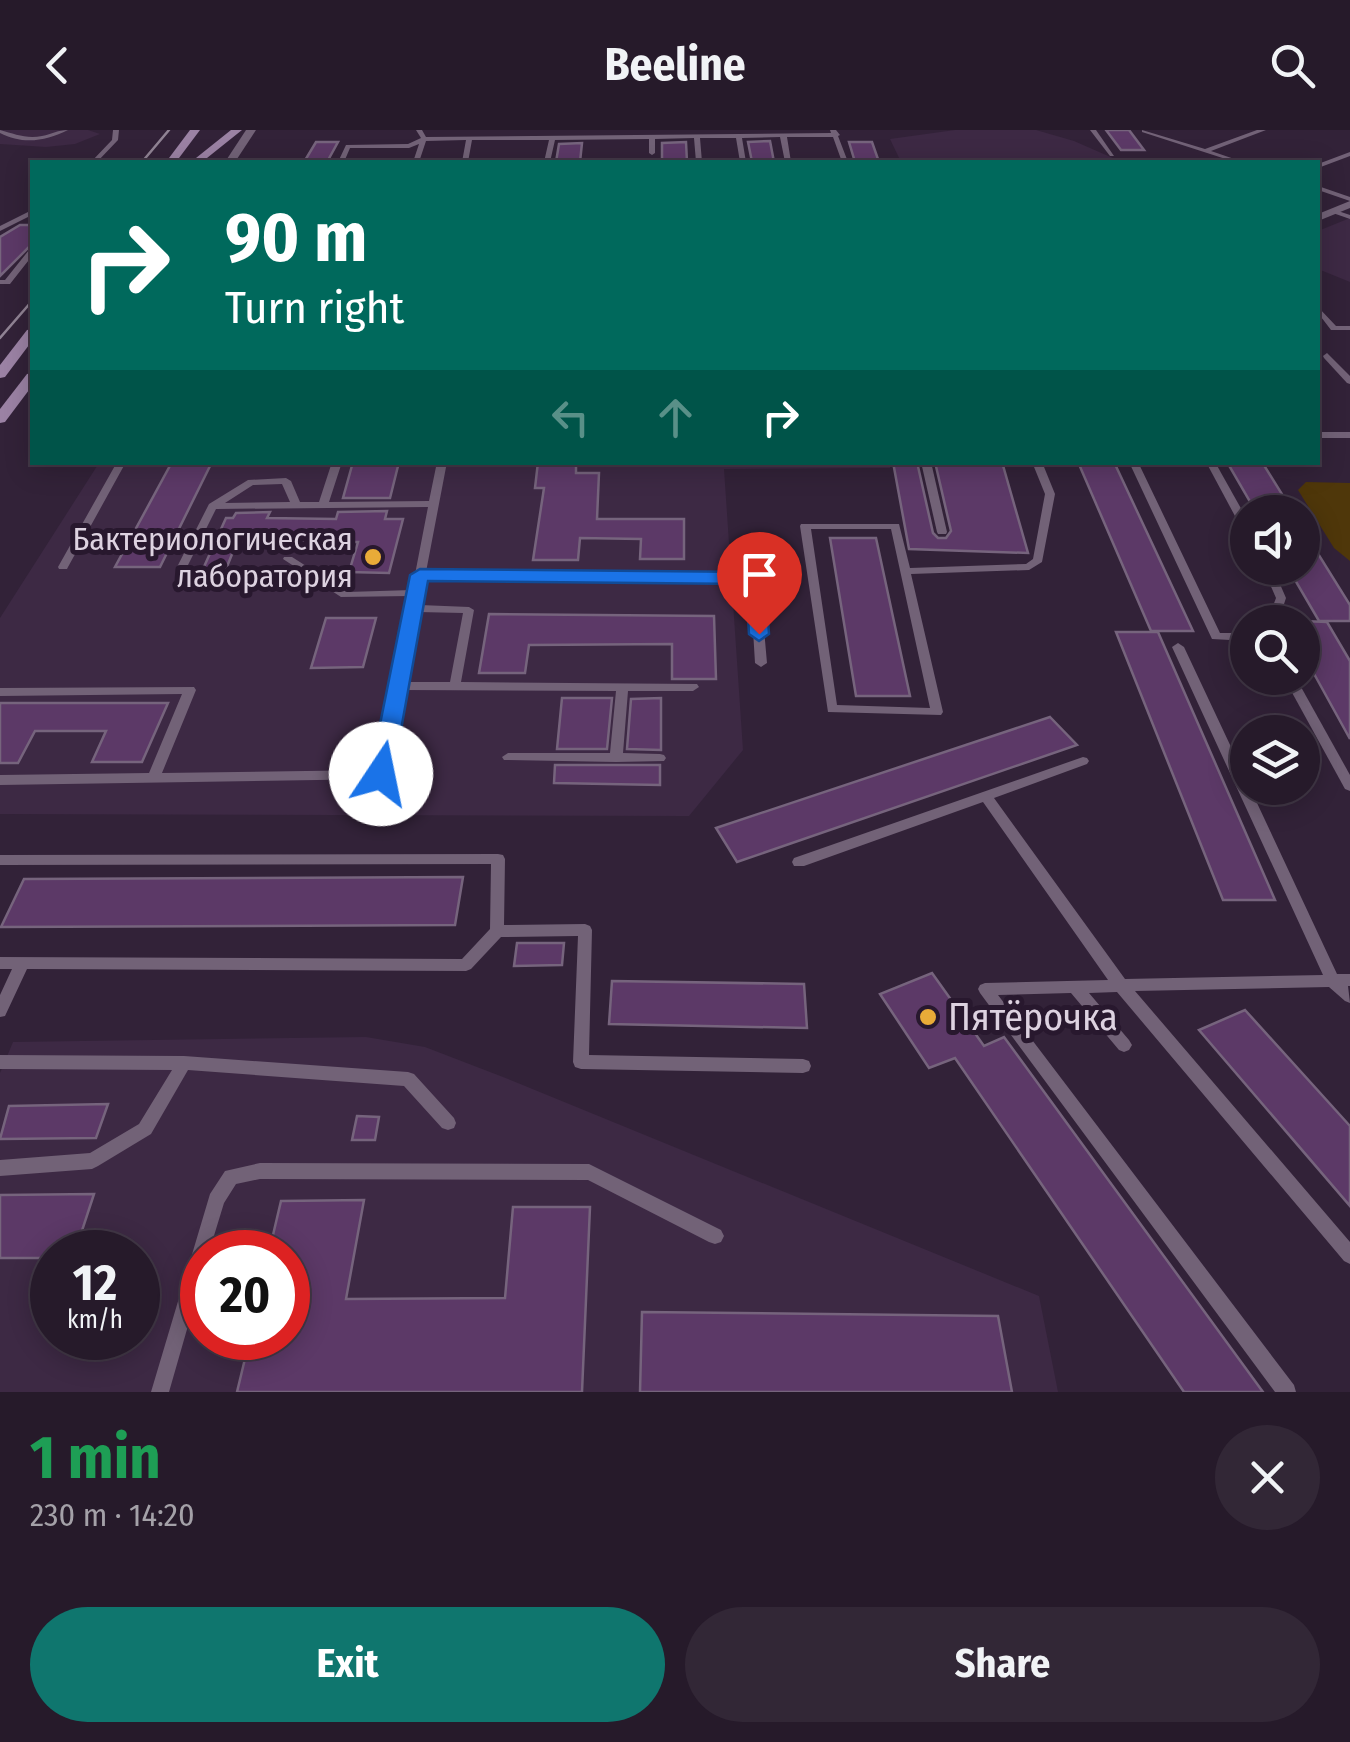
<!DOCTYPE html>
<html lang="en">
<head>
<meta charset="utf-8">
<style>
  :root { --surface:#261a2a; --page:#322736; --text:#f1f3f6; --muted:#a4a1a8; --line:#423847; --accent:#0f766e }
  body { margin:0; font-family:"Fira Sans Condensed",sans-serif; background:var(--page); color:var(--text); height:100vh; display:flex; flex-direction:column; font-size:38px; white-space:nowrap }
  * { box-sizing:border-box; margin:0 }
  p { font-size:32px; color:var(--muted) }
  .icon { flex:none; width:55px; height:55px; fill:none; stroke:currentColor; stroke-width:2; stroke-linecap:round; stroke-linejoin:round }
  .map { position:relative; height:1262px; overflow:hidden }
  .drawer { display:flex; flex-direction:column; background:var(--surface); flex:1 }
  .drawer>* { flex:none }
  .banner { position:absolute; left:30px; top:30px; width:1290px; height:305px; border-radius:0px; box-shadow:0 5px 25px #0003,0 0 0 2px var(--line); background:#00695c; color:#fff; overflow:hidden }
  .controls { position:absolute; left:1230px; top:365px; display:grid; gap:20px }
  .controls a { display:grid; place-items:center; width:90px; height:90px; border-radius:50%; background:var(--surface); box-shadow:0 5px 25px #0003,0 0 0 2px var(--line); font-size:50px }
  .speed { position:absolute; left:30px; top:1100px; display:flex; gap:20px; font-size:50px; font-weight:700; text-align:center }
  .speed>* { display:grid; place-content:center; width:130px; height:130px; border-radius:50%; background:var(--surface); box-shadow:0 5px 25px #0003,0 0 0 2px var(--line); line-height:1 }
  .speed small { font-size:25px; font-weight:400 }
  .speed .limit { border:15px solid #d22; background:#fff; color:#111 }
  .pin { position:absolute; display:grid; place-items:center; width:85px; height:85px; color:#fff; margin:-102px -42px; border-radius:50% 50% 50% 0; rotate:-45deg; box-shadow:0 0 10px #0007 }
  .pin .icon { rotate:45deg }
  .me { position:absolute; width:110px; margin:-55px; rotate:11deg; stroke-linejoin:round; filter:drop-shadow(0 0 8px #0008) }
  .turn { display:flex; align-items:center; gap:35px; height:210px; padding:0 30px; font-size:45px }
  .turn .icon { width:130px; height:130px; stroke-width:2.5 }
  .turn b { display:block; font-size:70px; line-height:85px }
  .lanes { display:flex; align-items:center; height:95px; padding:0 30px; background:#0003; justify-content:center; gap:50px; direction:ltr }
  .lanes .off { opacity:.35 }
  .round { display:grid; place-items:center; flex:none; width:105px; height:105px; border-radius:52px; background:var(--page) }
  .overview { display:flex; align-items:center; justify-content:space-between; height:170px; padding:0 30px }
  h1 { font-size:60px; font-weight:700; line-height:75px; color:#1e9e55 }
  .button { display:flex; gap:20px; margin-top:auto; padding:20px 30px }
  .button a { flex:1; height:115px; border-radius:60px; background:var(--accent); color:#fff; font-size:40px; font-weight:700; line-height:115px; text-align:center }
  .button a+a { background:var(--page); color:var(--text) }
  header { display:flex; justify-content:space-between; align-items:center; height:130px; padding:0 30px; background:var(--surface); font-size:45px; font-weight:700 }
  .map>svg:first-child { display:block }
  .built { fill:#3d2944; fill-rule:evenodd }
  .green { fill:#4f370a }
  .building { fill:#5c3967; stroke:#76647d; stroke-width:2.5 }
  .lines { fill:none; stroke-linecap:round; stroke-linejoin:round }
  .service { fill:#726277; fill-rule:evenodd }
  .minor { fill:#726277; fill-rule:evenodd }
  .tertiary { fill:#726277; fill-rule:evenodd }
  .secondary { fill:#9b82a4; fill-rule:evenodd }
  .tram { stroke:#908394; stroke-width:2.5 }
  .route { fill:#1a73e8; stroke:#114b97; stroke-width:2.5 }
  .poi-dot { fill:#e9ab38; stroke:#28182e; stroke-width:4 }
  .labels { text-anchor:middle; dominant-baseline:central; stroke-width:10; stroke-linejoin:round; paint-order:stroke }
  .poi-label { font-size:32px; fill:#ddd2e0; stroke:#28182e; text-anchor:end }
  .near-poi-label { font-size:38px; fill:#ddd2e0; stroke:#28182e; text-anchor:start }
</style>
</head>
<body>
<header><svg class="icon" aria-label="back" viewBox="0 0 24 24"><path d="M15 5l-7 7 7 7"/></svg>Beeline<svg class="icon" aria-label="search" viewBox="0 0 24 24"><circle cx="10" cy="10" r="6"/><path d="M15 15l6 6"/></svg></header>
<div class="map">
<svg width="1350" height="1262" viewBox="0 0 1350 1262">
  <rect width="100%" height="100%" fill="#322238"/>
  <g class="built">
    <polygon points="0,0 88,0 100,4 75,14 46,17 0,14"/>
    <polygon points="955,0 1036,0 1074,11 1122,32 901,32 890,9"/>
    <polygon points="1350,88 1350,152 1318,139 1318,101"/>
    <polygon points="99,333 890,333 890,338 724,339 743,620 689,686 0,684 0,488"/>
    <path d="M366 907 425 917 503 947 1039 1166 1058 1262H0V943L13 912ZM52 1122H138V1208H52ZM202 1122H288V1208H202Z"/>
  </g>
  <polygon class="green" points="1306,352 1350,353 1350,431 1334,418 1298,360"/>
  <g class="building">
    <polygon points="1106,0 1129,0 1144,20 1121,20"/>
    <polygon points="770,11 774,32 752,32 748,12"/>
    <polygon points="316,12 338,12 327,32 304,32"/>
    <polygon points="686,12 687,32 662,32 662,13"/>
    <polygon points="849,12 872,12 879,32 855,32"/>
    <polygon points="582,13 580,32 556,32 559,14"/>
    <polygon points="20,95 32,95 32,114 0,146 0,107"/>
    <polygon points="172,332 212,332 160,437 115,437"/>
    <polygon points="353,332 399,332 390,368 343,368"/>
    <polygon points="538,332 576,332 576,343 599,343 597,389 684,389 684,429 640,429 641,409 580,408 578,430 533,430 544,358 535,358"/>
    <polygon points="893,332 917,332 933,403 938,408 946,408 951,401 935,332 1002,332 1028,423 909,419"/>
    <polygon points="1078,332 1114,332 1193,501 1151,501"/>
    <polygon points="1227,332 1262,332 1293,382 1256,382"/>
    <polygon points="387,381 385,389 403,389 389,443 349,442 358,412 237,412 226,439 203,439 226,388 233,388 236,383 270,382 267,388 336,389 338,382"/>
    <polygon points="1302,398 1350,475 1350,491 1319,491 1288,438 1302,438"/>
    <polygon points="830,408 876,408 910,566 856,566"/>
    <polygon points="489,484 714,486 716,549 672,549 672,514 529,515 525,543 479,543"/>
    <polygon points="326,488 376,488 363,537 311,538"/>
    <polygon points="1302,491 1327,492 1350,531 1350,609 1302,522"/>
    <polygon points="1116,502 1158,502 1275,770 1223,770"/>
    <polygon points="562,568 612,568 607,619 557,619"/>
    <polygon points="661,568 661,620 627,619 631,569"/>
    <polygon points="0,573 168,573 142,632 92,632 106,601 35,601 18,633 0,633"/>
    <polygon points="1050,587 1077,615 737,732 716,698"/>
    <polygon points="555,635 660,635 660,655 554,653"/>
    <polygon points="463,747 455,795 1,797 24,749"/>
    <polygon points="517,813 564,813 562,835 514,836"/>
    <polygon points="932,843 984,916 1004,907 1263,1262 1184,1262 955,928 929,938 880,864"/>
    <polygon points="612,851 804,854 807,898 609,894"/>
    <polygon points="1245,880 1350,996 1350,1076 1199,900"/>
    <polygon points="108,974 96,1008 0,1009 9,976"/>
    <polygon points="357,986 379,987 375,1010 352,1010"/>
    <polygon points="94,1064 75,1122 52,1122 52,1128 0,1128 0,1065"/>
    <polygon points="364,1070 346,1169 505,1168 513,1077 590,1077 582,1262 237,1262 250,1208 288,1208 288,1122 269,1122 281,1071"/>
    <polygon points="642,1182 998,1186 1012,1262 640,1262"/>
  </g>
  <g class="lines">
    <g class="service">
      <path d="M0 0C15 4 26 9 42 6 52 4 58 0 68 0 46 11 23 15 0 3Z"/>
      <polygon points="113,0 119,0 118,10 97,32 91,32 112,10"/>
      <polygon points="416,0 422,0 426,7 831,3 830,0 836,0 840,5 838,6 848,32 842,32 833,7 787,7 791,32 785,32 780,7 742,8 746,32 740,32 736,8 700,8 702,32 696,32 694,8 655,9 655,23 652,25 649,23 649,9 555,10 550,32 544,32 549,10 472,10 468,32 462,32 466,10 426,11 419,32 413,32 419,14 409,18 350,18 344,32 338,32 346,15 408,14 421,8"/>
      <polygon points="1090,0 1096,0 1114,26 1110,26"/>
      <polygon points="1142,0 1205,19 1257,0 1266,0 1211,21 1243,32 1235,32 1142,2"/>
      <polygon points="1350,22 1350,26 1318,38 1318,34"/>
      <polygon points="1318,56 1350,67 1350,71 1318,60"/>
      <polygon points="1332,79 1350,85 1350,89 1330,82 1329,81"/>
      <polygon points="32,80 32,85 0,101 0,96"/>
      <polygon points="29,120 32,120 32,126 10,154 0,154 0,150 5,150"/>
      <polygon points="1318,177 1336,196 1350,196 1350,200 1331,200 1318,183"/>
      <polygon points="1327,223 1350,246 1350,254 1347,253 1324,228 1323,226"/>
      <rect x="1318" y="302" width="32" height="6"/>
      <polygon points="117,332 126,332 68,437 67,439 59,439 58,437"/>
      <path d="M332 332H342L329 372 429 371 437 332H447L426 442 749 445 748 422 753 419 757 420 767 533 761 537 755 533 750 451 425 448 420 475 469 477 474 480 461 552 697 554 699 557 693 561H628L623 623 660 624 664 625 666 628 664 631 616 632 504 630 502 627 508 623H610L616 561 403 560 387 644 381 649 0 655V645L149 643 182 564 0 566V558L194 557 196 560 162 643 376 640 410 466 341 467 283 429 284 427H292L347 462 412 460 428 377 216 379 186 439 181 442 176 439 209 374 248 350 286 348 291 351 300 372H319ZM282 354 290 372 225 373 253 355ZM418 482 463 483 450 552H405Z"/>
      <polygon points="637,332 807,332 808,333 803,336 641,335"/>
      <polygon points="921,332 931,332 947,402 946,404 938,404 937,402"/>
      <path d="M1032 332H1042L1055 364 1042 432 1029 440 911 444 943 582 941 585 828 582 800 396 801 394H899L910 438 1026 434 1033 429 1045 364ZM811 399H891L930 578 837 575Z"/>
      <polygon points="1129,332 1138,332 1220,503 1248,503 1248,511 1212,509"/>
      <polygon points="1206,332 1215,332 1248,391 1248,404 1243,401"/>
      <polygon points="1263,438 1273,438 1286,468 1278,492 1267,492 1276,468"/>
      <polygon points="1178,513 1184,517 1248,653 1248,658 1250,658 1337,844 1350,844 1350,856 1348,856 1350,873 1345,871 1329,857 1135,861 1350,1112 1350,1134 1344,1131 1117,862 1089,863 1129,910 1132,915 1129,920 1124,922 1119,920 1071,863 998,865 1294,1255 1296,1262 1275,1262 980,863 978,859 980,855 985,853 1108,850 983,672 804,736 794,736 792,732 794,728 1083,627 1087,628 1089,631 1087,634 994,668 1125,849 1323,845 1172,517"/>
      <polygon points="1284,548 1296,548 1350,645 1350,661 1345,659"/>
      <polygon points="498,724 503,725 505,729 504,795 585,794 590,796 592,800 589,925 803,929 809,931 811,936 809,941 803,943 581,939 575,937 573,932 578,806 501,807 471,839 466,841 27,839 5,886 0,887 0,865 12,839 0,839 0,827 462,829 490,799 491,734 0,735 0,725"/>
      <polygon points="0,925 184,926 408,942 414,944 454,988 456,993 454,998 448,1000 442,998 404,956 188,940 151,1004 98,1036 92,1039 0,1046 0,1030 90,1023 139,994 172,940 0,939"/>
      <polygon points="260,1033 589,1034 721,1100 724,1106 721,1112 715,1114 709,1112 588,1050 260,1049 236,1054 224,1073 209,1122 202,1122 202,1147 169,1262 151,1262 210,1064 225,1041"/>
    </g>
    <polygon class="minor" points="246,0 256,0 235,32 225,32"/>
    <polygon class="tertiary" points="1350,71 1350,78 1318,91 1318,84"/>
    <g class="secondary">
      <polygon points="190,0 200,0 176,32 166,32"/>
      <polygon points="231,0 242,0 202,32 191,32"/>
      <polygon points="32,199 32,211 5,247 0,248 0,235 27,200"/>
      <polygon points="32,243 32,256 5,292 0,293 0,279 27,244"/>
    </g>
    <g class="tram">
      <polyline points="142,32 169,0"/>
      <polyline points="0,208 32,171"/>
    </g>
  </g>
  <polygon class="route" points="420,439 755,442 765,448 769,504 759,511 749,504 746,454 428,451 393,644 381,652 370,644 410,445"/>
  <g class="poi-dot">
    <circle cx="373" cy="427" r="10"/>
    <circle cx="928" cy="887" r="10"/>
  </g>
  <g class="labels">
    <g class="poi-label">
      <text x="353" y="409">Бактериологическая<tspan x="353" dy="37">лаборатория</tspan></text>
    </g>
    <g class="near-poi-label">
      <text x="948" y="887">Пятёрочка</text>
    </g>
  </g>
</svg>
<div class="controls">
<a><svg class="icon" aria-label="sound" viewBox="0 0 24 24"><path d="M4 9h4l5-4v14l-5-4H4zM17 9q2 3 0 6"/></svg></a>
<a><svg class="icon" aria-label="search" viewBox="0 0 24 24"><circle cx="10" cy="10" r="6"/><path d="M15 15l6 6"/></svg></a>
<a><svg class="icon" aria-label="layers" viewBox="0 0 24 24"><path d="M12 4l9 5-9 5-9-5zM3 14l9 5 9-5"/></svg></a>
</div>
<div class="speed"><div>12<small>km/h</small></div><div class="limit">20</div></div>
<div class="pin" style="left:759px;top:504px;background:#d93025"><svg class="icon" aria-label="arrive" viewBox="0 0 24 24"><path d="M6 21V4h12l-3 4 3 4H6"/></svg></div>
<svg class="me" style="left:381px;top:644px" viewBox="-20 -20 40 40"><circle r="19" fill="#fff"/><path d="M0-13L10 11 0 6-10 11z" fill="#1a73e8"/></svg>
<div class="banner">
<div class="turn"><svg class="icon" aria-label="right" viewBox="0 0 24 24"><path d="M7 20v-9h11M14 6l5 5-5 5"/></svg><div><b>90 m</b>Turn right</div></div>
<div class="lanes"><svg class="icon off" aria-label="left" viewBox="0 0 24 24"><path d="M17 20v-9H6M10 6l-5 5 5 5"/></svg><svg class="icon off" aria-label="ahead" viewBox="0 0 24 24"><path d="M12 20V5M6 11l6-6 6 6"/></svg><svg class="icon" aria-label="right" viewBox="0 0 24 24"><path d="M7 20v-9h11M14 6l5 5-5 5"/></svg></div>
</div>
</div>
<section class="drawer">
<div class="overview"><div><h1>1 min</h1><p>230 m · 14:20</p></div><a class="round"><svg class="icon" aria-label="close" viewBox="0 0 24 24"><path d="M6 6l12 12M18 6L6 18"/></svg></a></div>
<div class="button"><a>Exit</a><a>Share</a></div>
</section>
</body>
</html>
